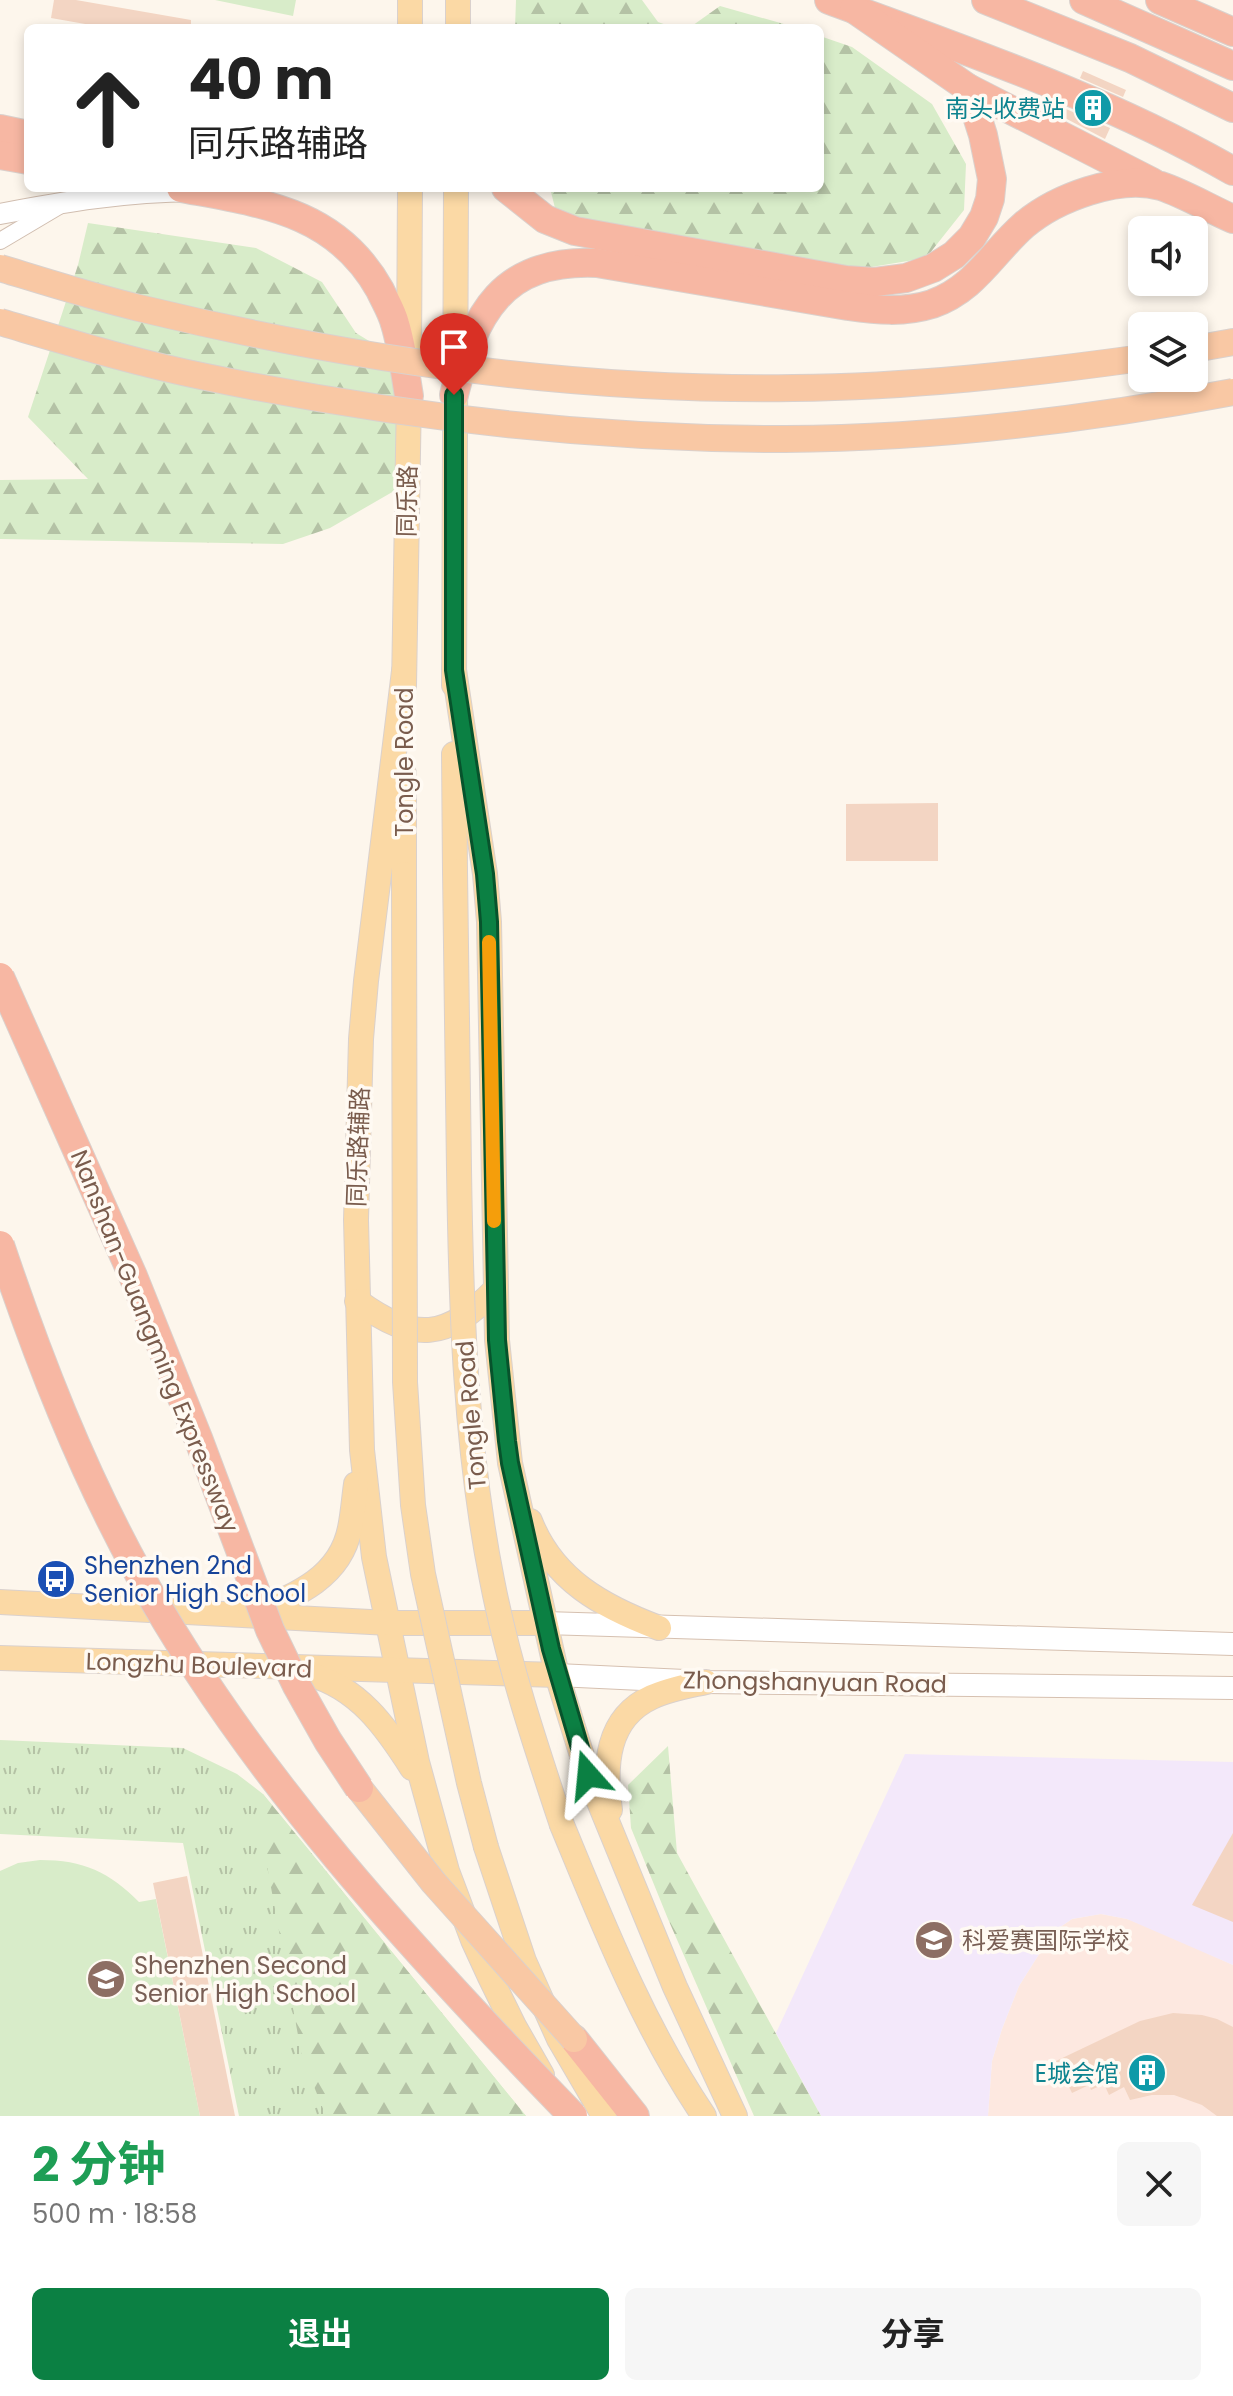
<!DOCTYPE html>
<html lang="zh">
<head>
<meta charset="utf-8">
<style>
  :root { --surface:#fff; --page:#f6f6f6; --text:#222; --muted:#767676; --accent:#0b8043 }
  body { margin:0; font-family:Poppins,"Noto Sans SC",sans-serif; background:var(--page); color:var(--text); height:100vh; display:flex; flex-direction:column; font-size:30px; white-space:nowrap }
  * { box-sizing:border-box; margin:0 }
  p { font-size:26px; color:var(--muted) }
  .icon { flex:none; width:44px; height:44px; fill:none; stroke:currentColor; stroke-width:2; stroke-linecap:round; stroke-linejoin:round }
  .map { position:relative; height:2116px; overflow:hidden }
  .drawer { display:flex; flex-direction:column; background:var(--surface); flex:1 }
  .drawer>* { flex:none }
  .hud { position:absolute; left:24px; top:24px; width:800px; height:168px; border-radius:12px; box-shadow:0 4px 12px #0003; background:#fff; color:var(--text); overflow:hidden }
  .tools { position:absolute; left:1128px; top:216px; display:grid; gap:16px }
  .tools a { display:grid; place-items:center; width:80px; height:80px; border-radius:12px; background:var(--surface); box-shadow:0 4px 12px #0003; font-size:40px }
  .pin { position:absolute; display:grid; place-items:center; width:68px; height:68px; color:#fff; margin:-82px -34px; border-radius:50% 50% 50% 0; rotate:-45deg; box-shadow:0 0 8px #0007 }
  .pin .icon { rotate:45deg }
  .me { position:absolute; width:88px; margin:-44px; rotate:342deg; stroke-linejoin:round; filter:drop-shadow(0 0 6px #0008) }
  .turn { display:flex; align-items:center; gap:28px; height:168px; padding:0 32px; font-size:36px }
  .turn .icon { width:104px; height:104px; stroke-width:2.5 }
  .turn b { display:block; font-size:56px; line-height:68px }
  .round { display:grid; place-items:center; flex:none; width:84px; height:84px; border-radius:12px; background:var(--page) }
  .head { display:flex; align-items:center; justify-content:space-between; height:136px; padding:0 32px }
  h1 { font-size:48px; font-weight:700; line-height:60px; color:#1e9e55 }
  .button { display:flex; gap:16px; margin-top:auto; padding:16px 32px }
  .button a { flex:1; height:92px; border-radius:12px; background:var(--accent); color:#fff; font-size:32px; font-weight:700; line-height:92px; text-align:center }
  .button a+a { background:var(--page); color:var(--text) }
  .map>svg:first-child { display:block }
  .commercial { fill:#fde8e0 }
  .education { fill:#f3e8fa }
  .grass { fill:url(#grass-tufts) }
  .forest { fill:url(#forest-firs) }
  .pitch { fill:#d8ecc9 }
  .building { fill:#f3d5c3 }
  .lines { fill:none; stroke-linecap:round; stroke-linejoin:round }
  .minor-casing { stroke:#d1beb0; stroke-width:18 }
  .tertiary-casing { stroke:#d1beb0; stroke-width:22 }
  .secondary-casing { stroke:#d6c0b0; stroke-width:24 }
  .primary-casing { stroke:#dad1cd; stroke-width:26 }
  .trunk-casing { stroke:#dad1cd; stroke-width:28 }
  .motorway-casing { stroke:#dad1cd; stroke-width:30 }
  .minor { stroke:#fff; stroke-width:16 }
  .tertiary { stroke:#fff; stroke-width:20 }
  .secondary { stroke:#fff; stroke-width:22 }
  .primary { stroke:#fbd9a5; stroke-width:24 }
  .trunk { stroke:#f9c8a4; stroke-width:26 }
  .motorway { stroke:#f7b7a3; stroke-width:28 }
  .primary-bridge-casing { stroke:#dad1cd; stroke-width:26; stroke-linecap:butt }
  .trunk-bridge-casing { stroke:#dad1cd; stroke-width:28; stroke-linecap:butt }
  .motorway-bridge-casing { stroke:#dad1cd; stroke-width:30; stroke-linecap:butt }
  .primary-bridge { stroke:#fbd9a5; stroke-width:24 }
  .trunk-bridge { stroke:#f9c8a4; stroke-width:26 }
  .motorway-bridge { stroke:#f7b7a3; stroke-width:28 }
  .route-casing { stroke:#07532c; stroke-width:20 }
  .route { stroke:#0b8043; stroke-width:14 }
  .slow { stroke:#f59e0b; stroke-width:14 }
  .labels { text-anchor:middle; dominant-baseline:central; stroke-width:7; stroke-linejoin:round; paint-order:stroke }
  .culture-label { font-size:24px; fill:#0d838f; stroke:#fffaf3; text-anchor:end }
  .street-label { font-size:24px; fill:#7a5c4d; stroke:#fffaf3 }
  .transit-label { font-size:24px; fill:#164399; stroke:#fffaf3; text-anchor:start }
  .education-label { font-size:24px; fill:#785e54; stroke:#fffaf3; text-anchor:start }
</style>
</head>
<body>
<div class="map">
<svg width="1233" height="2116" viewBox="0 0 1233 2116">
  <defs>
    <pattern id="grass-tufts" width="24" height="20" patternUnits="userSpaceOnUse" patternTransform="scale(2)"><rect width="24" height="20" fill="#d8ecc9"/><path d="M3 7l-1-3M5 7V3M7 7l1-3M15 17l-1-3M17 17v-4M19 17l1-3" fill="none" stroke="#b4c2a5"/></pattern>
    <pattern id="forest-firs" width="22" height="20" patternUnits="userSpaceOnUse" patternTransform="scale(2)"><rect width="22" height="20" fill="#d8ecc9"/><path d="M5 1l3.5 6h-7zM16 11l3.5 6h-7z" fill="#b4c2a5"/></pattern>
  </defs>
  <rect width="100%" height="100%" fill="#fdf6ec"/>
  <polygon class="commercial" points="1101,1914 1127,1919 1154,1929 1233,1965 1233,2116 988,2116 992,2061 1002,2029 1019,1986 1053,1932 1072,1919"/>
  <polygon class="education" points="905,1754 1233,1762 1233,1965 1127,1919 1101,1914 1072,1919 1053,1932 1019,1986 1002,2029 992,2061 988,2116 821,2116 776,2033"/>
  <polygon class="grass" points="0,1740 183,1748 237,1774 263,1794 526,2116 239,2116 183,1843 0,1834"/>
  <g class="forest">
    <polygon points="516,0 642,0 658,22 675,28 515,28"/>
    <polygon points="720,6 798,28 689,28"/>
    <polygon points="820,36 852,47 932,104 966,164 964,210 926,258 847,271 585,221 555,208 550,188 820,188"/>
    <polygon points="88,223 256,248 322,282 356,333 397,358 401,487 330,528 283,544 0,539 0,480 88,479 28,417 78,265"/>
    <polygon points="668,1746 677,1853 821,2116 754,2116 668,1919 631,1828 628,1785"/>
    <polygon points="263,1794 526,2116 326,2116 302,2057 260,1827"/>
  </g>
  <g class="pitch">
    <polygon points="215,0 296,0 293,16"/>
    <path d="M40 1860C84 1860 109 1872 139 1902L156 1899 200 2116H0V1871L18 1863Z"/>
  </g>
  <g class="building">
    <polygon points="54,0 76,0 191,20 191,28 108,28 51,18"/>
    <polygon points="1083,71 1126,90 1123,97 1080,78"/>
    <polygon points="1066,109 1110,128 1105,139 1063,117"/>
    <polygon points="938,803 938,861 846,861 846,804"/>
    <polygon points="1233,1833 1233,1922 1192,1905"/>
    <polygon points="187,1876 235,2116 200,2116 153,1883"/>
    <polygon points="1173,2013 1202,2015 1217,2019 1233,2027 1233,2116 1217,2116 1202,2105 1174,2095 1152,2095 1130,2100 1124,2087 1109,2095 1104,2084 1091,2090 1089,2085 1072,2093 1056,2061 1140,2021"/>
  </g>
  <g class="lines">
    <defs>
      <polyline id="minor" points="0,241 59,206"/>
      <path id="tertiary" d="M0 214C67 201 126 192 194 191"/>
      <g id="secondary">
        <polyline points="545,1623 1233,1644"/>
        <polyline points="557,1675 706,1682 1233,1688"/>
      </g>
      <g id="primary">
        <polyline points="410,0 410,28"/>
        <polyline points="458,0 458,28"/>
        <polyline points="409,354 410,188"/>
        <polyline points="454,670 485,874 489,922 497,1340 510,1463 557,1675 588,1775 675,1987 735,2116"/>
        <polyline points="404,671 366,981 361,1039 356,1220 362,1450 374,1557 417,1762 447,1871 473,1940 490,1977 514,2026 542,2075"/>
        <polyline points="454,685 456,188"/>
        <polyline points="404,686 409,394"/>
        <polyline points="454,754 455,871"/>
        <polyline points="404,874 404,774"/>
        <path d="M357 1301C415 1343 446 1340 496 1289"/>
        <path d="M530 1521C553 1580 603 1607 659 1628"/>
        <polyline points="0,1602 389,1623 545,1623"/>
        <path d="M250 1614C294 1596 340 1579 350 1528 353 1513 354 1498 356 1484"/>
        <polyline points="0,1658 557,1675"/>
        <path d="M308 1674C358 1687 386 1727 412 1768"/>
        <path d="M610 1810C604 1766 606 1718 652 1697 669 1689 688 1686 706 1682"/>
        <path d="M562 1825C603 1924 643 2026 704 2116"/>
        <polyline points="486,1847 524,1961 559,2039 604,2116"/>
      </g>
      <polyline id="trunk" points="1194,349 1233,342"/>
      <g id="motorway">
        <path d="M829 0C966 51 1106 98 1233 171"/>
        <polyline points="986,0 1130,58 1233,108"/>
        <polyline points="1084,0 1233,66"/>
        <polyline points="1160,0 1233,32"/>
        <polyline points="968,88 1152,182"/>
        <polyline points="0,129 28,135"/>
        <polyline points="0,155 28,160"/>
        <path d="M181 188C262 203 336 211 380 290 385 301 392 312 395 324 402 347 405 372 409 396"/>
        <polyline points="506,188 545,219 575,231 846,280 875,282 906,278 933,268 954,255 972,237 984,217 990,199 992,179 983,135 968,88 854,9"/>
        <path d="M454 395C474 313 502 259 597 263L848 306C876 310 904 313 932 304 975 289 992 253 1024 225 1056 198 1119 174 1161 186 1185 194 1210 209 1233 219"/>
        <polyline points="574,2039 635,2116"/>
      </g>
    </defs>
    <use href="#minor" class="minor-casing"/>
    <use href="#tertiary" class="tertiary-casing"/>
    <use href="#secondary" class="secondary-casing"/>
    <use href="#primary" class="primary-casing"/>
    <use href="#trunk" class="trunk-casing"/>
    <use href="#motorway" class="motorway-casing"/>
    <use href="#minor" class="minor"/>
    <use href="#tertiary" class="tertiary"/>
    <use href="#secondary" class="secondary"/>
    <use href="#primary" class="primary"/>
    <use href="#trunk" class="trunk"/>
    <use href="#motorway" class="motorway"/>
    <defs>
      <g id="primary-bridge">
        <path d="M455 871C456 971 458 1070 459 1169 461 1306 465 1445 492 1580 508 1663 535 1744 562 1825"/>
        <polyline points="404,874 405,1382 413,1505 423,1574 469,1783 486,1847"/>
      </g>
      <g id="trunk-bridge">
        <path d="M0 268C46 282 93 297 139 308 353 360 573 391 793 388 910 387 1026 374 1142 358"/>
        <path d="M0 322C68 342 136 363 206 377 395 416 591 439 785 439 935 438 1086 420 1233 392"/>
        <polyline points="359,1788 434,1883 574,2039"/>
      </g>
      <g id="motorway-bridge">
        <polyline points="0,977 133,1276 198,1438 270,1630 297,1686 328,1741 359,1788"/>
        <path d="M0 1245C38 1358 81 1469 139 1574 249 1774 415 1953 573 2116"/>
      </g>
    </defs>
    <use href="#primary-bridge" class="primary-bridge-casing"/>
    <use href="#trunk-bridge" class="trunk-bridge-casing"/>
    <use href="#motorway-bridge" class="motorway-bridge-casing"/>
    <use href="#primary-bridge" class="primary-bridge"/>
    <use href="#trunk-bridge" class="trunk-bridge"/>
    <use href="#motorway-bridge" class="motorway-bridge"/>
  </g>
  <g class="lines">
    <defs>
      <polyline id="route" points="454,395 454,670 485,874 489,922 497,1340 507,1441 510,1463 551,1649 588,1775"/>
    </defs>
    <use href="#route" class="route-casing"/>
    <use href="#route" class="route"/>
    <polyline class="slow" points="489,942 494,1221"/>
  </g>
  <defs>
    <symbol id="building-disc" viewBox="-11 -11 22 22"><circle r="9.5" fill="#0f9aa8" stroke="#fffaf3"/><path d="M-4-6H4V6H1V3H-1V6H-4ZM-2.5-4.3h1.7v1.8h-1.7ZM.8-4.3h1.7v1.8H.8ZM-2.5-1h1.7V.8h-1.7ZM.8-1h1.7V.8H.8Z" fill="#fff"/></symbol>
    <symbol id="bus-disc" viewBox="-11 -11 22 22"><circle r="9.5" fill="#1a4fb4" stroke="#fffaf3"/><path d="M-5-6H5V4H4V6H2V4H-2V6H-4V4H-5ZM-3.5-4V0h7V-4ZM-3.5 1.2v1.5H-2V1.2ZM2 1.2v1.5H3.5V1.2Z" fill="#fff"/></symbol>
    <symbol id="school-disc" viewBox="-11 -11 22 22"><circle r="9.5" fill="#8d6e63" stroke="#fffaf3"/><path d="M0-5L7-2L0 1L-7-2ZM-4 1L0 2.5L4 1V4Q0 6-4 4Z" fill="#fff"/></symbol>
  </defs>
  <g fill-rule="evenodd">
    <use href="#building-disc" x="1071" y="86" width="44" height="44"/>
    <use href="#bus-disc" x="34" y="1557" width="44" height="44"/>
    <use href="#school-disc" x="912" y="1918" width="44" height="44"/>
    <use href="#school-disc" x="84" y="1957" width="44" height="44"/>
    <use href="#building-disc" x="1125" y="2051" width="44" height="44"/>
  </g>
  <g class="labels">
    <g class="culture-label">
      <text x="1065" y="108">南头收费站</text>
      <text x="1119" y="2073">E城会馆</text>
    </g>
    <g class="street-label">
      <text transform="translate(407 501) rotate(-89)">同乐路</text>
      <text transform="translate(404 762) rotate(-90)">Tongle Road</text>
      <text transform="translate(358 1147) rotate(-88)">同乐路辅路</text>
      <text transform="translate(155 1341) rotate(68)">Nanshan-Guangming Expressway</text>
      <text transform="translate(471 1415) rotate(-95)">Tongle Road</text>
      <text transform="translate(199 1665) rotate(2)">Longzhu Boulevard</text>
      <text transform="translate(815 1682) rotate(1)">Zhongshanyuan Road</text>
    </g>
    <g class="transit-label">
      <text x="84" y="1565">Shenzhen 2nd<tspan x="84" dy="28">Senior High School</tspan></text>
    </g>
    <g class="education-label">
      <text x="962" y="1940">科爱赛国际学校</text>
      <text x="134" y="1965">Shenzhen Second<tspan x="134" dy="28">Senior High School</tspan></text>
    </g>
  </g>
</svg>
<div class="tools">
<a><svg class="icon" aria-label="sound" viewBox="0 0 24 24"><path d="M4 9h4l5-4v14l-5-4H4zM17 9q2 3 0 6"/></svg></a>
<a><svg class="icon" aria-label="layers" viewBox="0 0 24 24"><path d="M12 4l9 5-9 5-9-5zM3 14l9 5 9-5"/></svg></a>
</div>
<div class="pin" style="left:454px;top:395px;background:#d93025"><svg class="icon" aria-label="arrive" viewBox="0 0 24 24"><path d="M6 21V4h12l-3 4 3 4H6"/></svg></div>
<svg class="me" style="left:588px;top:1775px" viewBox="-20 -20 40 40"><path d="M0-17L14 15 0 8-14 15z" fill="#0b8043" stroke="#fff" stroke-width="4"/></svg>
<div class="hud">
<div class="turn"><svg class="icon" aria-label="ahead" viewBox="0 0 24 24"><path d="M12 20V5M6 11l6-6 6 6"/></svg><div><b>40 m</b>同乐路辅路</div></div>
</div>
</div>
<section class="drawer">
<div class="head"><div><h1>2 分钟</h1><p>500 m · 18:58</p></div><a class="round"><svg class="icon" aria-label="close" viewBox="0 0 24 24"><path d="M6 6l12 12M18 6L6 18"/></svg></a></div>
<div class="button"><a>退出</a><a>分享</a></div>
</section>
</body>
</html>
